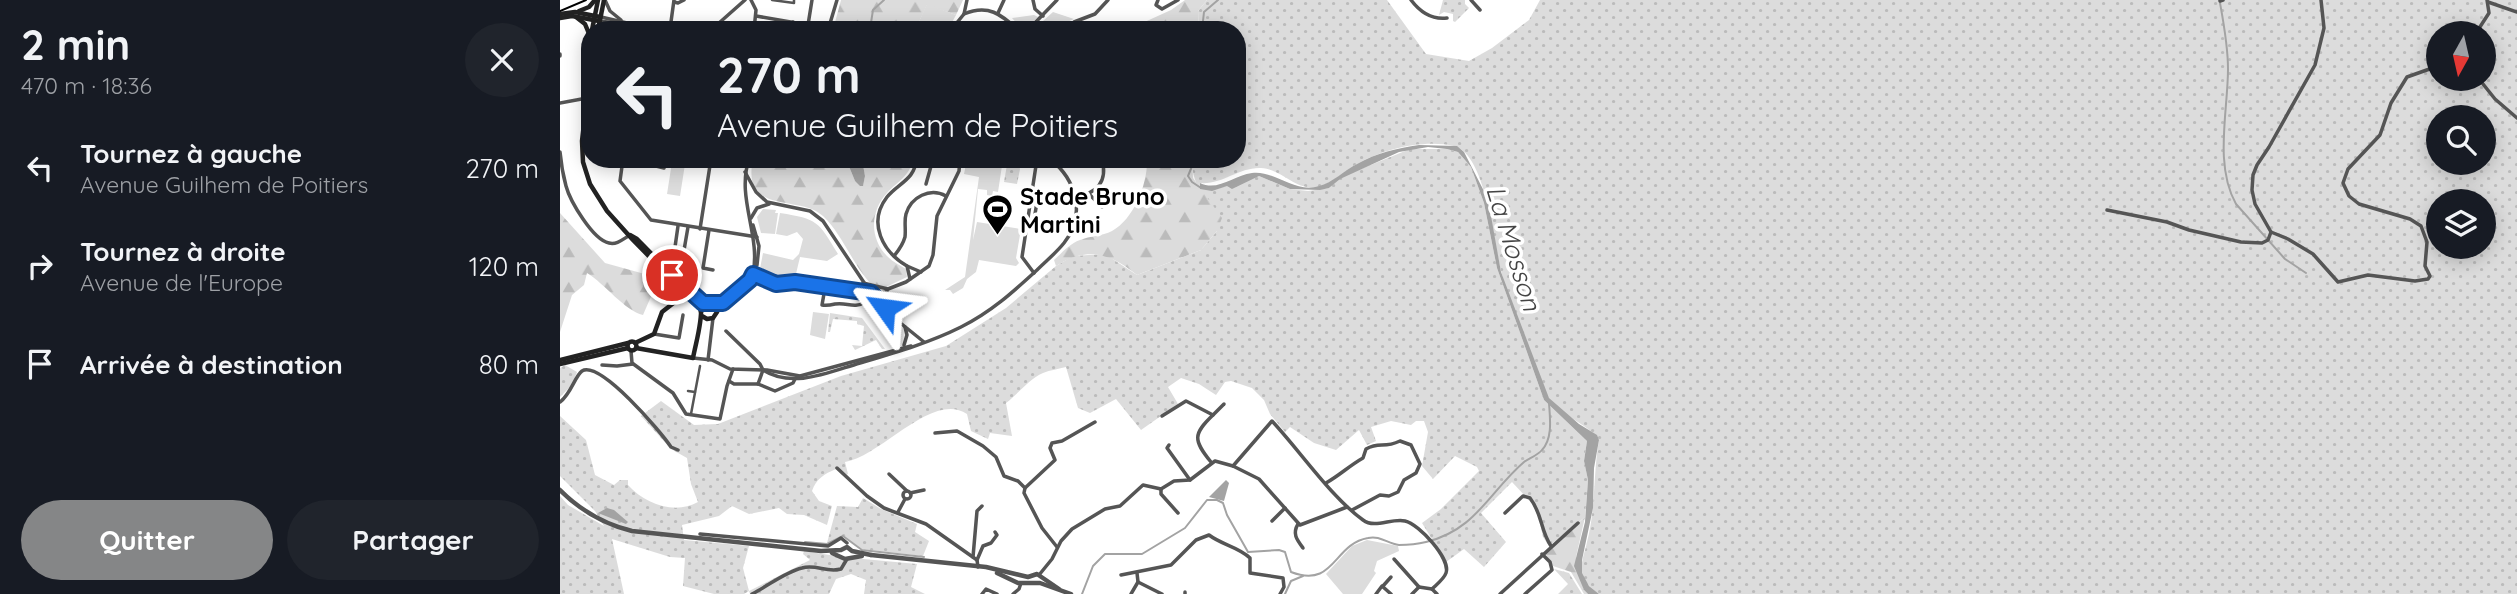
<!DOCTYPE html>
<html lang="fr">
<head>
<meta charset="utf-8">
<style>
  :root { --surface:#171b24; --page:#20242c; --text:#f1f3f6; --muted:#9ea1a6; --accent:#858687 }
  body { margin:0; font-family:Quicksand,sans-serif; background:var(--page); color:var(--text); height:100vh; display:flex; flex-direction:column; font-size:26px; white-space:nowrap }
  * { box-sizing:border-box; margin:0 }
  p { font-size:23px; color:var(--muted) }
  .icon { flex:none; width:38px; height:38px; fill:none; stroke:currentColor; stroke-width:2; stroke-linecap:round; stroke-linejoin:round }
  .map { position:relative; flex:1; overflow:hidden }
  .panel { display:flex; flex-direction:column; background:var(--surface); width:560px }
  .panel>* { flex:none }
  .guide { position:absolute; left:21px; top:21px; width:665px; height:147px; border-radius:28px; box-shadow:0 4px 18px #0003; background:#171b24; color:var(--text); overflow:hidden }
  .needle { width:46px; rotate:188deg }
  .controls { position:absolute; left:1866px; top:21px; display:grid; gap:14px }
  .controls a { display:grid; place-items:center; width:70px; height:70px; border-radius:50%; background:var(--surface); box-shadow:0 4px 18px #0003; font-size:35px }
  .pin { position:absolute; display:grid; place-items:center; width:60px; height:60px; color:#fff; margin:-30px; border:4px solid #fff; border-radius:50%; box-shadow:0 2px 7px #0007 }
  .me { position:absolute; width:77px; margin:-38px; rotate:301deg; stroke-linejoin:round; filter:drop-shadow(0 0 5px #0008) }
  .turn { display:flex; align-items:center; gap:24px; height:147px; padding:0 21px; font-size:32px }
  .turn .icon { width:91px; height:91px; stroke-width:2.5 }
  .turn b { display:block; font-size:49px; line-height:60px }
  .round { display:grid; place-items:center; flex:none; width:74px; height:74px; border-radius:37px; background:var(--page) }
  .headline { display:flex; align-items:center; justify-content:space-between; height:119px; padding:0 21px }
  h1 { font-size:42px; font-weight:700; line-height:52px }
  .primary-button { display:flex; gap:14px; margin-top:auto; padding:14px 21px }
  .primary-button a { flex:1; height:80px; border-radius:42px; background:var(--accent); color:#fff; font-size:28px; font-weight:700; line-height:80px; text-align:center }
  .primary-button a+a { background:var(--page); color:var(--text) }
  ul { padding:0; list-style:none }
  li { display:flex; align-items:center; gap:21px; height:98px; padding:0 21px }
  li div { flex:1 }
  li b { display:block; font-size:26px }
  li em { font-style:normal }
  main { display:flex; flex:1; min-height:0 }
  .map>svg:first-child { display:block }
  .grass { fill:url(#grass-dots); fill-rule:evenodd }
  .forest { fill:url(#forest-firs) }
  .green { fill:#dcdcdc }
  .water { fill:#a3a3a3 }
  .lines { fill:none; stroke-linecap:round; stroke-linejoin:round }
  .stream { stroke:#a3a3a3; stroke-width:2 }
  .pedestrian { stroke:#555; stroke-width:2.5 }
  .minor { stroke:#555; stroke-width:3.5 }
  .tertiary { stroke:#555; stroke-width:4.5 }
  .secondary { stroke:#222; stroke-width:4.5 }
  .tram { stroke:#000; stroke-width:2 }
  .route-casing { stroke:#114b97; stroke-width:18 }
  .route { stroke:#1a73e8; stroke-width:12 }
  .labels { text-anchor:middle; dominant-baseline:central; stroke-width:7; stroke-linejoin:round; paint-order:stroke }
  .poi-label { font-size:24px; font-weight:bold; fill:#000; stroke:#fff; text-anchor:start }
  .water-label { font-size:26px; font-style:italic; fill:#444; stroke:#fff }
</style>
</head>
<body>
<main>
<section class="panel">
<div class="headline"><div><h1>2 min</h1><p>470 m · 18:36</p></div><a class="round"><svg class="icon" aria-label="close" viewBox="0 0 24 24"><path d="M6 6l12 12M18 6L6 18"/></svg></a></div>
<ul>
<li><svg class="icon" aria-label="left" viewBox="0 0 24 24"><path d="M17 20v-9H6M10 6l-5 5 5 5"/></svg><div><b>Tournez à gauche</b><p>Avenue Guilhem de Poitiers</p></div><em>270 m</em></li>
<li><svg class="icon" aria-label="right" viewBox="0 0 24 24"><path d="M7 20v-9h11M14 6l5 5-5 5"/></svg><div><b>Tournez à droite</b><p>Avenue de l'Europe</p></div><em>120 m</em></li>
<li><svg class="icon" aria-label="arrive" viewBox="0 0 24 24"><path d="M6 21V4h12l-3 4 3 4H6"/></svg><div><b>Arrivée à destination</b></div><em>80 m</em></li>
</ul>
<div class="primary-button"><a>Quitter</a><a>Partager</a></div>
</section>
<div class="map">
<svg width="1957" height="594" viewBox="0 0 1957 594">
  <defs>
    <pattern id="grass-dots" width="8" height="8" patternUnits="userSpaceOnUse" patternTransform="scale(1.75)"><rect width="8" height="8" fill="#dcdcdc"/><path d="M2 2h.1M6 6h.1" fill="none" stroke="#bbb" stroke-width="1.8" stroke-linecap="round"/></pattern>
    <pattern id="forest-firs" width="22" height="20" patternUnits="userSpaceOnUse" patternTransform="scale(1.75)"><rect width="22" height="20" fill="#dcdcdc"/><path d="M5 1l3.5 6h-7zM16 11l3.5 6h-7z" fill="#bbb"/></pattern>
  </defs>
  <rect width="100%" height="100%" fill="#fff"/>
  <g class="grass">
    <path d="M647 0H827L866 54 909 61 932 48 969 20 980 0H1957V594H1039C1032 589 1025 583 1022 574 1020 563 1025 552 1027 542 1036 508 1033 474 1039 440 1033 428 1000 414 990 400 982 389 979 373 974 361 963 331 949 302 941 271 934 244 926 154 894 146 864 139 823 149 797 164 785 171 773 182 761 186 738 194 723 169 701 168 679 167 662 185 640 183V189H655L699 176 730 189 748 191 769 188 781 177 850 149H887L898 152 911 167 924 203 937 268 984 400 1027 441 1024 461 1028 480 1025 517 989 546 983 537 977 509 952 482 921 513 946 542 924 567 904 549 886 562 862 523 881 509 919 471 917 467 895 456 873 479 862 466 868 432 864 421H856L851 425 831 421 811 427 816 441 807 445 799 430 776 450 754 443 730 427 725 432 710 414 704 400 692 388 671 381 665 382 656 395 639 384 621 378 608 387 618 404 581 430 556 399 530 413 518 408 506 367C499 369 490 370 483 373 469 379 458 394 446 403L452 436 430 433 428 439 411 431 407 414C372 391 322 456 285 462L288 474 284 476 276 469C264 474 256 479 252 491L259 501 272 506 267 525 244 515 227 514 219 508 189 514 172 506 159 516 122 525 124 540 189 546 183 568 189 591 250 560 243 554 244 551 276 556 283 561 293 558 357 564 351 587 365 594H304L306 580 291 574 276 579 269 594H190L189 591 184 594H154L123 586 125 558 110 557 52 539 64 594H0V496L8 505 44 526 35 511 0 476V416L26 440 35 475 54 485 60 480H68V485C85 504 115 515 138 502L131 484 127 458 111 449 81 416 101 401 134 425 158 424 281 376 386 346 446 308 496 266 513 256 545 254 577 275 641 250 657 231C649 211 630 179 632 159H677V30H639L638 11ZM1878 33H1923V79H1878ZM1878 117H1923V163H1878ZM1878 201H1923V247H1878Z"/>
    <polygon points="883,0 905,0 905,4 909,8 895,22 893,21 893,14 884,12 879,15"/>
    <polygon points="448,159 457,159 460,169 457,184 444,182"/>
    <polygon points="270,313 302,318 325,349 322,349 316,340 295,350 292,345 302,346 304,326 297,324 297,321 273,319 270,332 268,332"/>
    <polygon points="5,365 17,372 12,385 0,397 0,368"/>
    <polygon points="303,498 321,509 357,524 355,532 369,541 363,556 302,549 284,536 267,543 277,506 298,507"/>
    <polygon points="994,569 1009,573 1022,594 998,594 1008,584"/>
  </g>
  <g class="forest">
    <polygon points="281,0 403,0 396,15 367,5 355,30 273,30"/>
    <polygon points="625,0 647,0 638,11 639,30 567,30 611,10"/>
    <path d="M193 159H286L295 181 303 185 305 176 302 159H353C350 176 338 181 327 193 310 211 309 239 328 257 333 262 340 265 346 269L347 277 326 287 310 283C292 263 282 234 263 216 240 194 181 216 193 159Z"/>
    <path d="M587 159H632L633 178 662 218 657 231 641 250 577 275C550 253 527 246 496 266L494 260C502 253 509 244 520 240 530 236 542 236 552 231 574 219 588 183 587 159Z"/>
    <path d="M0 213 45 263 99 278 83 315C65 311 45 284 27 273L24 285 12 295 0 332Z"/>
    <polygon points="1025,517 1016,557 1024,590 1028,594 1024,594 1011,572 993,566 985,553"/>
  </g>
  <g class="green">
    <polygon points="367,4 396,15 388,30 355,30"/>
    <polygon points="493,12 514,19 507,22 501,30 473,30"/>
    <polygon points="474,15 478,17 467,27 460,27 452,18"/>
    <polygon points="407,159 443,159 438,192 433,191 432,196 427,195 427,190 418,189 413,240 417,222 461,229 456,258 459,263 456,266 419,260 416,272 407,279 403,288 393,294 390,290 385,290 405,277 419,177 404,174"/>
    <polygon points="112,162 125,164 120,196 107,194"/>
    <polygon points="203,209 216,210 215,213 218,213 215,234 201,233 197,217"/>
    <path d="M220 213C258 219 258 221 278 254L267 261 240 257 235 278 224 276 221 278 199 274 203 253 233 260 239 254 243 239 237 232 227 236 216 234Z"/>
    <polygon points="253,312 269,314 265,339 250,335"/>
    <polygon points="807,540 838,546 839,551 817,561 814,571 816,573 802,594 783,594 766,574 792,546"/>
  </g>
  <g class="water">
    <path d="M859 145 897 146 904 152 928 199 941 272 989 398 1019 424 1037 435 1039 440 1034 468 1033 508 1022 560V573L1029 586 1039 594H1028L1024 590 1014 566 1025 522 1028 480 1024 461 1027 441 984 400 937 268 924 203 911 167 898 152 887 149 868 147 839 152 780 179 769 188 760 190 730 189 699 176 672 189 667 186 652 191 640 189V183C658 192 674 175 692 173 715 170 735 194 759 186 772 183 785 170 797 164 816 153 838 148 859 145Z"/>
    <polygon points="286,159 302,159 305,176 303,186 300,186 295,181"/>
    <polygon points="666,480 669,483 664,501 649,497"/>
    <polygon points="47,508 54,510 68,522 66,524 38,513"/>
  </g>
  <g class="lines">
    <g class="stream">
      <path d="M1660 3C1664 25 1668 46 1668 69 1668 111 1654 165 1676 204L1725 259 1746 273"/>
      <polyline points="310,29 313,10 324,0"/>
      <polyline points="642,30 644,12 658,0"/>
      <polyline points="635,159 628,176 632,182 641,188"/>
      <polyline points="245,542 267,544 283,536 302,550 364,557"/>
      <path d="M522 594 533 566 545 554H582L625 528 647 500H657L663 503 667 515 688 552 719 550 725 552 731 572C775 589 773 544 808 538 820 535 828 544 839 545 847 545 858 544 866 542 916 530 929 492 964 462 970 458 978 455 982 450 993 438 990 418 989 403"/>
      <polyline points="725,594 731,581 743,576"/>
    </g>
    <g class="pedestrian">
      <polyline points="212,0 234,3 234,0"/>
      <polyline points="128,391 135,392"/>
      <polyline points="131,414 140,366"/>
    </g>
    <g class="minor">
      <polyline points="45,0 50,11 61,20"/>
      <polyline points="191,0 196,10 194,30"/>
      <polyline points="473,0 475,9 483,16"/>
      <polyline points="598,0 596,5 602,9 618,0"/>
      <path d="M851 0C860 12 871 20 887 18"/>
      <polyline points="911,0 920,10"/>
      <polyline points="1660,1 1663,0"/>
      <polyline points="114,2 118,3 124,0"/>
      <polyline points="1928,2 1957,12"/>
      <polyline points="438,13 444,0"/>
      <path d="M404 14C428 4 441 14 458 30"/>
      <polyline points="196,16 248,25 252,0"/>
      <polyline points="41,17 67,23"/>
      <polyline points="39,21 116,30"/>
      <polyline points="110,29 114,0"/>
      <polyline points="45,30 56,26"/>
      <polyline points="144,30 159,23 185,0"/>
      <polyline points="231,30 233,22"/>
      <polyline points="268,30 277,0"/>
      <polyline points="391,30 404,14 407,0"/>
      <polyline points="468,30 497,0"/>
      <polyline points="504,30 514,22 535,14 548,0"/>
      <polyline points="1916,33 1929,13 1927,0"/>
      <polyline points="0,54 0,56"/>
      <polyline points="1919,79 1935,99 1957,118"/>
      <polyline points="0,103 27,98"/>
      <path d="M0 152C1 163 3 175 6 186 10 201 33 240 49 243 57 245 63 239 70 235"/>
      <polyline points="63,159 60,181 91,220 197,237"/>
      <polyline points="97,159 96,166 104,168 105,159"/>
      <path d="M189 159C176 198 201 235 193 274"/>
      <polyline points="185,172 196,192 207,202 250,211 263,221 311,293 333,317 364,342"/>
      <polyline points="366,184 373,159"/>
      <polyline points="529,194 542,207"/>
      <path d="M516 197C537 193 548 182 542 159"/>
      <polyline points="1547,210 1607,222 1629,230 1681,242 1702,243 1708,240 1711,232 1695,204 1692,190 1693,175 1697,165 1709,147 1755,65 1764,28 1761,0"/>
      <polyline points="191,218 197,208 209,204"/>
      <polyline points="193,225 199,246 197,265"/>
      <polyline points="118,226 114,254 123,256 128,227"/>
      <polyline points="466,227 473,226 478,196 471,193"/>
      <polyline points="140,229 151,159"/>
      <polyline points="149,230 143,268 153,270"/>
      <polyline points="1711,232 1728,239 1753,254 1778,282 1808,275 1855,281 1868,279 1870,276 1865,266 1867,242 1861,226 1850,219 1799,204 1789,196 1783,183 1788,169 1820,135 1831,103 1847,77 1878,66"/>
      <path d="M334 256C339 250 343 244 345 237 346 229 344 221 346 214 351 197 370 187 386 196"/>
      <polyline points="347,266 361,272"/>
      <polyline points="474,273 462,257 477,159"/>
      <polyline points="193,274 216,284 235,282 315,294 326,292"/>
      <path d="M350 279 347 266C323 252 307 223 327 197 337 184 356 179 356 159"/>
      <polyline points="303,283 328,289 346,282 369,266 373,255 377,216 399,171 400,159"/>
      <path d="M265 288 262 305C267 306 271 305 275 304 288 302 292 309 307 302 317 310 330 321 330 334"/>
      <polyline points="153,304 163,303 188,281"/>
      <polyline points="324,306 324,296 327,291"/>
      <polyline points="157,312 185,288 194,272"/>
      <path d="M166 331 200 364 203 370C233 389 269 372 300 363 334 353 369 343 401 327 431 312 453 292 477 270 486 261 496 253 504 243 526 216 517 180 490 159"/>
      <polyline points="94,334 119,338 123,315"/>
      <polyline points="344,345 347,335 345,327"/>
      <polyline points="71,351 72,363 113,393 126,414 160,419 167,386 173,369"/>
      <polyline points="133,358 152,360 170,369 207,370 240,376 351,346"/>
      <polyline points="148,360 153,318"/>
      <polyline points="42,365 57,366 73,364"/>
      <polyline points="169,381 174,384 198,384 215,391 233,383 235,379"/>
      <polyline points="198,384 203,370"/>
      <path d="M0 402C11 394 15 376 22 371 40 360 101 432 111 447L118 450"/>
      <polyline points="653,415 664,404"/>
      <path d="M602 416 626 401 653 415C633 434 633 440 651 462"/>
      <polyline points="375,433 397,431 423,446 436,457 444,476 458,481 465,488"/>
      <polyline points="609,445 607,448 630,480"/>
      <path d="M673 466 712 421C740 451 771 497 803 520 815 529 831 518 845 521 859 524 891 559 886 573 884 579 876 585 872 589"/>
      <polyline points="277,468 307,496 324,508 366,524 417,560"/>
      <polyline points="329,474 347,491"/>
      <path d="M766 483C780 475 789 466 803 458L806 449C820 441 823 449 840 441L851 445 860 464 856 473 844 480 838 492 829 496 820 495 792 510"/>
      <polyline points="601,489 614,481 630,480 655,461 673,466 699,479 740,525 787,507"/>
      <polyline points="601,489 601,494 618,513"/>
      <circle cx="347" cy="495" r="4"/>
      <polyline points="350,493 364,490"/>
      <polyline points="338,512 345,499"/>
      <path d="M945 513 963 496 970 498C983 515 980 530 991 546"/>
      <polyline points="712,521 725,508"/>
      <path d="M738 524C732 534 737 540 743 548"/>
      <polyline points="140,534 268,546 281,538 287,543"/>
      <polyline points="497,547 482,528 464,493 465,488 495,460 490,448 492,443 502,441 535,422"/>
      <polyline points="413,557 417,511 422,506"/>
      <polyline points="834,559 859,587"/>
      <polyline points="418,567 417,560 423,546 431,543 437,535 435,532"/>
      <polyline points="479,575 492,559 501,541 512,529 545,509 560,506 583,485 601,489"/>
      <path d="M561 575 611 565 636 540 649 535C662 545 679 547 690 558V573L723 578 724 587 720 594"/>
      <polyline points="578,582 602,594"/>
      <polyline points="823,586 831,577"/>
      <polyline points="872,589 877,594"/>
      <polyline points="625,592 625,594"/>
      <path d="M192 594C208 586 225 572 242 568 256 564 267 573 281 569L287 559"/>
      <polyline points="422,594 426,589 437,594"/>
      <polyline points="453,594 459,589 461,583"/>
      <polyline points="571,594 578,582 577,573"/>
      <polyline points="816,594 822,586 831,594"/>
      <polyline points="852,594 859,587 872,589"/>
      <polyline points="940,594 1018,523"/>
      <polyline points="965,594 992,570 990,562 982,554"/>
    </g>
    <g class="tertiary">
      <path d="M0 490C21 511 43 524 72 531L261 551 281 550 287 547 292 551 311 555"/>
      <polyline points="272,553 285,559 302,556"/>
      <polyline points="311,555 426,567 468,577 477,574 499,589"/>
      <polyline points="437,573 458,583 480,583 511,594"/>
    </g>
    <g class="secondary">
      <polyline points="19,11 29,7 35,0"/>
      <polyline points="0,14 15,12 40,17"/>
      <polyline points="16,17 25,24 30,36"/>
      <polyline points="0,18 12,16 39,21"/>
      <polyline points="32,30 38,0"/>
      <polyline points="38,30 44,0"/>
      <polyline points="30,71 22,141 23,162 30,184 47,211 73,240 140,308 141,312"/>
      <polyline points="70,235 77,239 134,297 146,304"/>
      <circle cx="72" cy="346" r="4.5"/>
      <polyline points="75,343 94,334 102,312 125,294"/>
      <path d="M76 348 133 358C136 342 142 323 141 308L148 303 155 307 157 312 153 318 147 319 142 316"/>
      <polyline points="0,360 68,343"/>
      <polyline points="0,364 68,348"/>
    </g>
    <polyline class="tram" points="0,11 26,0"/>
  </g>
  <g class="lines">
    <defs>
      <polyline id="route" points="112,275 143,303 163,303 190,280 193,274 216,284 235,282 311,293 325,308"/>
    </defs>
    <use href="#route" class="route-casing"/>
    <use href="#route" class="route"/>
  </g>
  <defs>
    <symbol id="stadium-pin" viewBox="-11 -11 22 30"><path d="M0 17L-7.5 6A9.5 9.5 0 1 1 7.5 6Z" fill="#000" stroke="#fff"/><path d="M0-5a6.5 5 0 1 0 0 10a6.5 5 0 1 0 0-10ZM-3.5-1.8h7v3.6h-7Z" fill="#fff"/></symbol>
  </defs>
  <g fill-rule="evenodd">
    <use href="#stadium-pin" x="420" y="192" width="35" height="47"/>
  </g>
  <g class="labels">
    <g class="poi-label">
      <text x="460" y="196">Stade Bruno<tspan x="460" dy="28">Martini</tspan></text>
    </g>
    <g class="water-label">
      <text transform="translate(954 248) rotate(73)">La Mosson</text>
    </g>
  </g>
</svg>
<div class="controls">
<a><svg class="needle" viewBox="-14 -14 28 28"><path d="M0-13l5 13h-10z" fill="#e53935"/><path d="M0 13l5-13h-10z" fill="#9ea1a6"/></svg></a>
<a><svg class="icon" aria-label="search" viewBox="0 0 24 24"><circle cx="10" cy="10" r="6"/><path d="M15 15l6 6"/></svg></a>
<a><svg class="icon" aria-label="layers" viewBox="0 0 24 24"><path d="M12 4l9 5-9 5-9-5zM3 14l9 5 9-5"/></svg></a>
</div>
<div class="pin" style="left:112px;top:275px;background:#d93025"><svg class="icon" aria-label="arrive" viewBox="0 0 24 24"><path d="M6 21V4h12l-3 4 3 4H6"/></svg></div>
<svg class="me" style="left:325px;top:308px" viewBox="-20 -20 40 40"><path d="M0-17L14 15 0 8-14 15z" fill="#1a73e8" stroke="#fff" stroke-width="4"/></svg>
<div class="guide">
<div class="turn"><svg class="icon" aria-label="left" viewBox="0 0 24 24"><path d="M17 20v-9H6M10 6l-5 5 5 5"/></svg><div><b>270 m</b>Avenue Guilhem de Poitiers</div></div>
</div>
</div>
</main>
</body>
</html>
